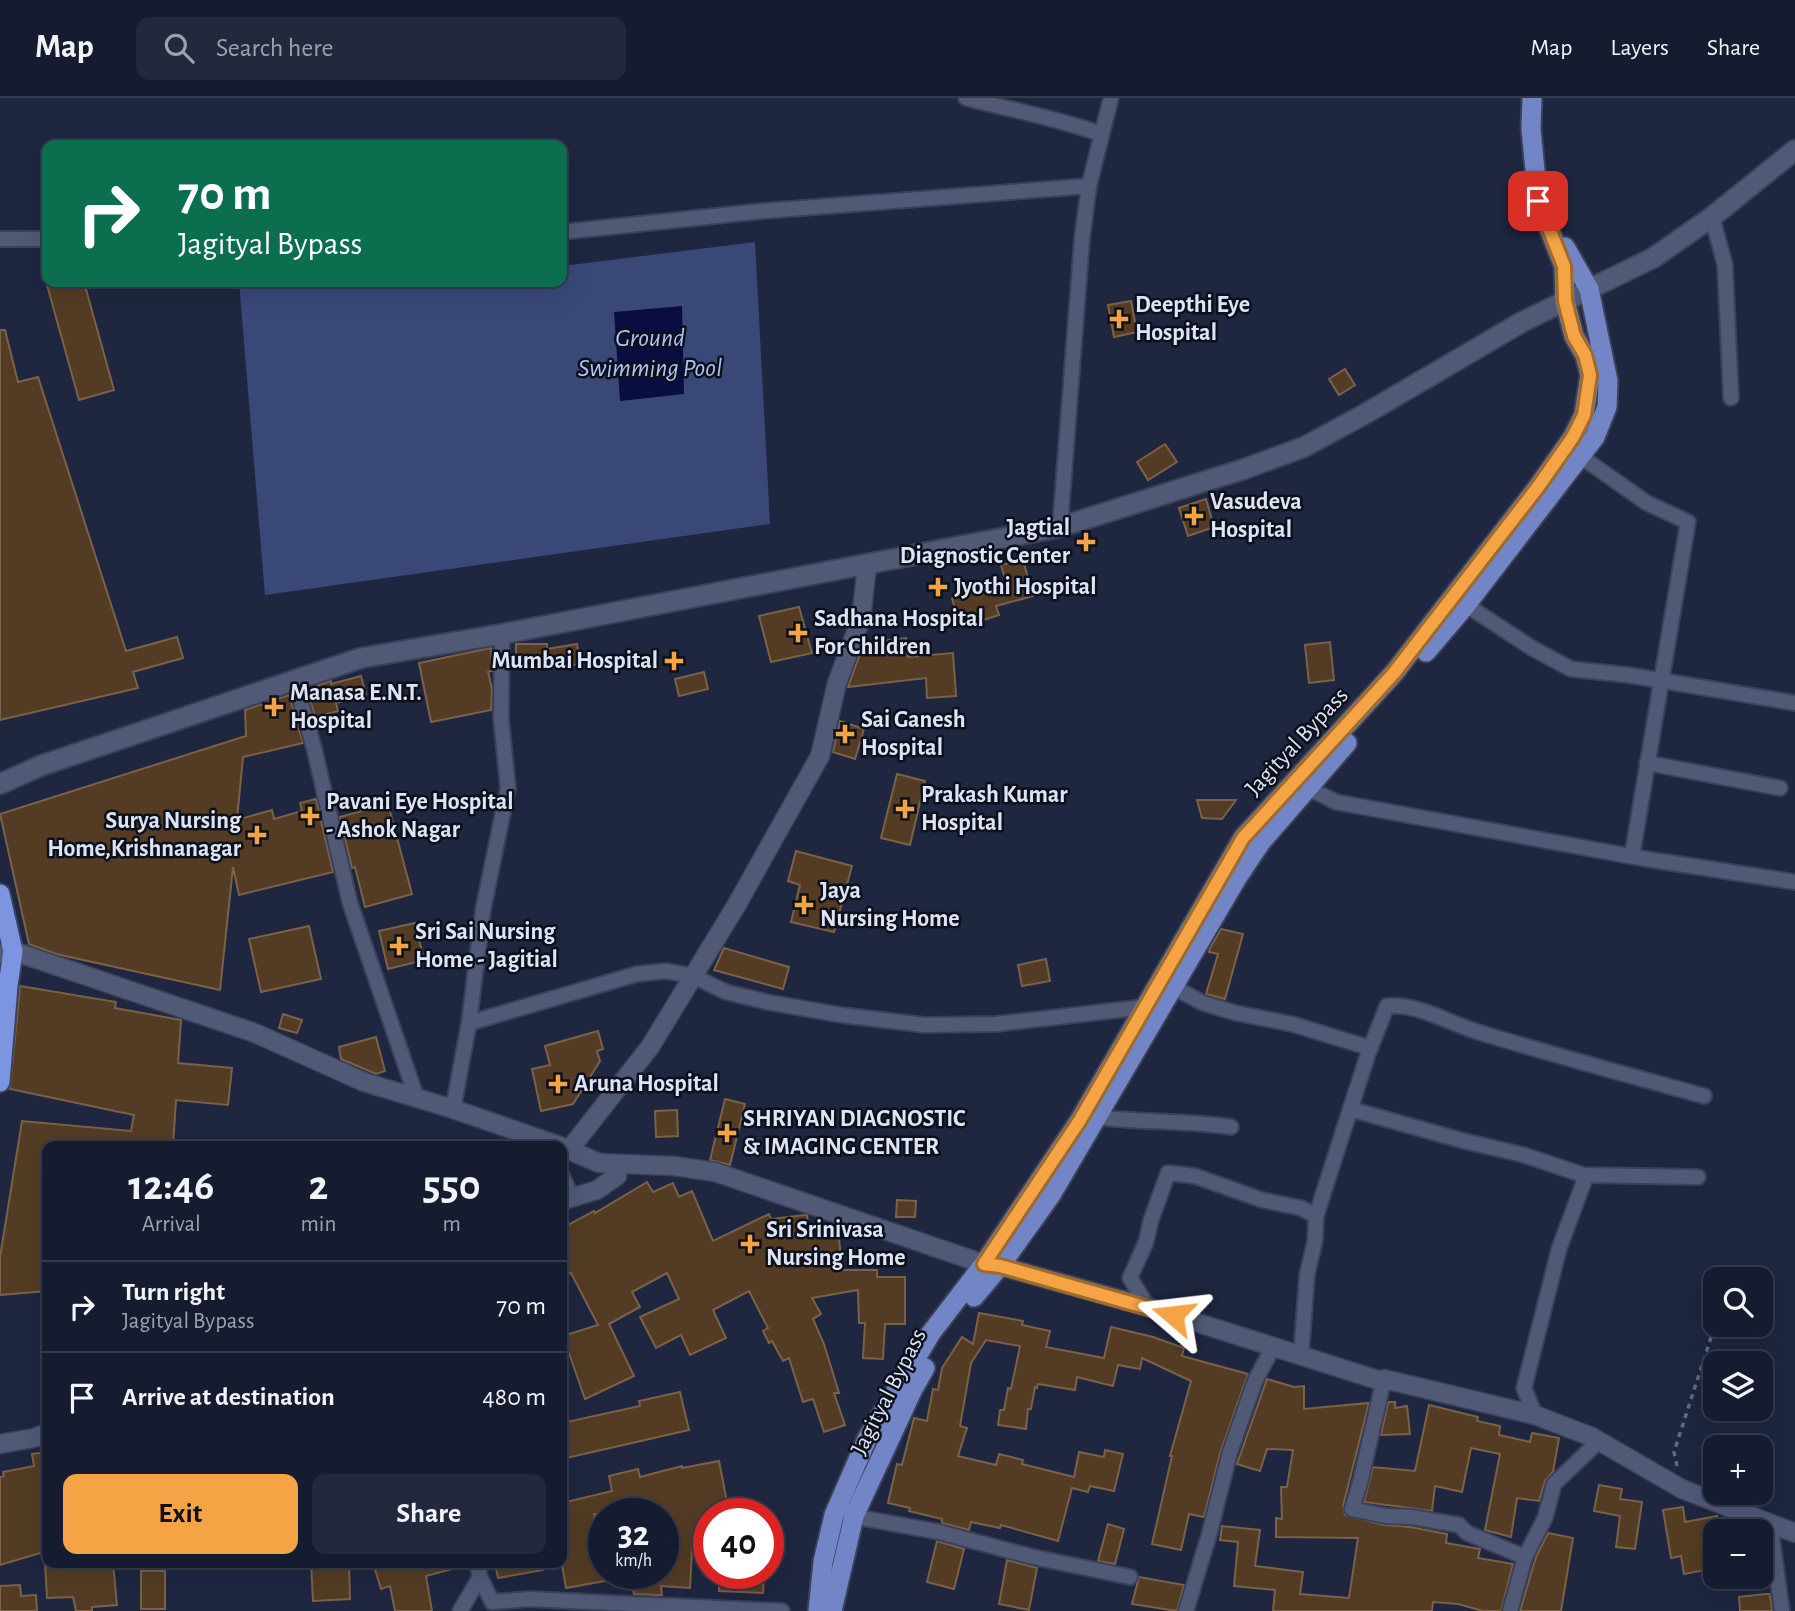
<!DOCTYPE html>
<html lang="en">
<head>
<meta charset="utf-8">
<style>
  :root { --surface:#161c30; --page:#23293c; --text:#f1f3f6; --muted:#9ea1ab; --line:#353a4c; --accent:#f4a444 }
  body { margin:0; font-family:"Alegreya Sans",sans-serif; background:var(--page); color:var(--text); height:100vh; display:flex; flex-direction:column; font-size:26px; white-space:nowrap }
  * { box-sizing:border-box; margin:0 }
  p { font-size:23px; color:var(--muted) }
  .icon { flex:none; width:38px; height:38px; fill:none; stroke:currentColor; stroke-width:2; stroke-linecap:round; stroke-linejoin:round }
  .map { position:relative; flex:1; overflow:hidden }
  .side { position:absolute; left:42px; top:1043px; width:525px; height:427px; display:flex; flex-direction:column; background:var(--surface); border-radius:14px; box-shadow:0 7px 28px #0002,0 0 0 2px var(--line) }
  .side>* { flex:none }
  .hud { position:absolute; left:42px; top:42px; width:525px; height:147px; border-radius:14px; box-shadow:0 7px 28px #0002,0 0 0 2px var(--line); background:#0b6e4f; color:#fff; overflow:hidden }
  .fabs { position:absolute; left:1703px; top:1169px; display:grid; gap:14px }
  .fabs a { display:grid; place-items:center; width:70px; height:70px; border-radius:14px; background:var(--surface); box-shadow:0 7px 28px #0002,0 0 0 2px var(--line); font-size:35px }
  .speed { position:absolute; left:588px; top:1400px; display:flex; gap:14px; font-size:35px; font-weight:700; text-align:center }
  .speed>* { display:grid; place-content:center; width:91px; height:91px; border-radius:50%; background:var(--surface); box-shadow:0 7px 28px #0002,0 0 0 2px var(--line); line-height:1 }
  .speed small { font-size:18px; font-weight:400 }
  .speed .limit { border:10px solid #d22; background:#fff; color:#111 }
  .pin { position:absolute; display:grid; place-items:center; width:60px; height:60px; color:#fff; margin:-30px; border-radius:14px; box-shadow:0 4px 10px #0006 }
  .me { position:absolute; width:77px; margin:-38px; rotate:287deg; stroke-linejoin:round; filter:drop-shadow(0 0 5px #0008) }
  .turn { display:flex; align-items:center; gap:24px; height:147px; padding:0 21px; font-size:32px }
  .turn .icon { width:91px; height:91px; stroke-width:2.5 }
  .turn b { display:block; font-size:49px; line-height:60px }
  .eta { display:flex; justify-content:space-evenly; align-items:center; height:119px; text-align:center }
  .eta b { font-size:42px; font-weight:700; line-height:49px }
  .primary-button { display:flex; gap:14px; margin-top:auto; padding:14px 21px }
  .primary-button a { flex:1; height:80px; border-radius:14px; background:var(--accent); color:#111; font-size:28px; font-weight:700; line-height:80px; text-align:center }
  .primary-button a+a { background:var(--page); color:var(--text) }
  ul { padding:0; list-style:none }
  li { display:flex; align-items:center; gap:21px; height:91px; padding:0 21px; border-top:2px solid var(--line) }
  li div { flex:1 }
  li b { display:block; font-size:26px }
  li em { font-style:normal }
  header { display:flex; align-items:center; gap:42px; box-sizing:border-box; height:98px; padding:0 35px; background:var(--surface); border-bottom:2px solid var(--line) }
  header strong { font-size:33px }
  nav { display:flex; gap:38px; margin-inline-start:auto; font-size:24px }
  .search { width:490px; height:63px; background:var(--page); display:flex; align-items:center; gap:18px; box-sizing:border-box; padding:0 24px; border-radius:14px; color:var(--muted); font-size:26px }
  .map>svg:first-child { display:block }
  .green { fill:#3a4878 }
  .water { fill:#090d41 }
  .building { fill:#533c23; stroke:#7a6148; stroke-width:2 }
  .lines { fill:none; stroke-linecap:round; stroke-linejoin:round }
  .minor-casing { stroke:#3b4158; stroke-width:18 }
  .tertiary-casing { stroke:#3b4158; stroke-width:21 }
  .secondary-casing { stroke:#3b4158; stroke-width:23 }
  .primary-casing { stroke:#3b4158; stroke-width:23 }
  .trunk-casing { stroke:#3b4158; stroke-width:23 }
  .path { stroke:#626981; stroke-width:3.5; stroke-dasharray:5 5; stroke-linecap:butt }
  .minor { stroke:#505a77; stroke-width:14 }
  .tertiary { stroke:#505a77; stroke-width:18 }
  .secondary { stroke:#505a77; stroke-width:19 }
  .primary { stroke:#7285c6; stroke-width:19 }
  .trunk { stroke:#7d94e0; stroke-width:19 }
  .route-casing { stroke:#9f6b2c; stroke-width:18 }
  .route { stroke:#f4a444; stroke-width:12 }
  .poi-dot { fill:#f4a444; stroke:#0c101b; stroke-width:2.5 }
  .labels { text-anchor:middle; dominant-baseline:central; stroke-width:5; stroke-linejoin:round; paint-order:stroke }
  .poi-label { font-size:24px; font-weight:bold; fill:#dee4f6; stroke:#0c101b; text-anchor:start }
  .street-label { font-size:24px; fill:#dee4f6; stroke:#0c101b }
  .water-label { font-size:26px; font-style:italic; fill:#b1c2f5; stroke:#0c101b }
</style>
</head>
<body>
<header>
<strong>Map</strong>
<div class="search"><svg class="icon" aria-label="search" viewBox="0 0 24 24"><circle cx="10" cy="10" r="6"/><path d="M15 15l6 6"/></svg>Search here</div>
<nav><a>Map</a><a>Layers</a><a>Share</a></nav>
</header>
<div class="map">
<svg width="1795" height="1513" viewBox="0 0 1795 1513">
  <rect width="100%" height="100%" fill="#1e2640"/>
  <polygon class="green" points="755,144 770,426 265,497 239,184 562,184 562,168"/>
  <polygon class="water" points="682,208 684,296 620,303 614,214"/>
  <g class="building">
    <polygon points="60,184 84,184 114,292 79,302 47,187"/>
    <polygon points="1131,203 1137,234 1114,239 1108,207"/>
    <polygon points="0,232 5,232 18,284 38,279 126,553 177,539 183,560 133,574 138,590 0,622"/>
    <polygon points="1345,271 1355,287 1339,297 1329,281"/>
    <polygon points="1165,346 1177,364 1148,382 1137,364"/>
    <polygon points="1206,401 1214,429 1188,438 1179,410"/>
    <polygon points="1023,462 1033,498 996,508 999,517 961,529 952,501 1006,484 1001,467"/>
    <polygon points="799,509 812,555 771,564 759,518"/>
    <polygon points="906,540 908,559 953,555 956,598 927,600 926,580 848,589 864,545"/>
    <polygon points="1330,544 1334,582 1309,585 1305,547"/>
    <polygon points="516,546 547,546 547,551 577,546 580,566 554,570 553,566 516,566"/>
    <polygon points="491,550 492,573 488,574 492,591 491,612 431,624 419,565"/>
    <polygon points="704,574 708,591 679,598 675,581"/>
    <polygon points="361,578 366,596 336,605 338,613 315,619 307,591 331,583 331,586"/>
    <polygon points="289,597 303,645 243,659 237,722 272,712 274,721 302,713 300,705 316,701 333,774 239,797 233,769 220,892 56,856 29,846 0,716 246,638 245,612"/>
    <polygon points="840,623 864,631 855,661 833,654"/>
    <polygon points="897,676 925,683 910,747 881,740"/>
    <polygon points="1197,702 1236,702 1222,721 1202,720"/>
    <polygon points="388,706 412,796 365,809 355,769 352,770 340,719"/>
    <polygon points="796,753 852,768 834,834 791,824 800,787 788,783"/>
    <polygon points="415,825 424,862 388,871 379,833"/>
    <polygon points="309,828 321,881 261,894 249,841"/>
    <polygon points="1221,831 1243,836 1225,901 1206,896 1218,856 1209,854 1210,850"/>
    <polygon points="724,850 789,869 783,891 714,872"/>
    <polygon points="1046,861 1050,883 1022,888 1018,867"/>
    <polygon points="20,888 116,904 115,910 181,922 178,965 232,970 228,1007 176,1002 173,1048 47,1048 47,1193 0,1197 0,1159 22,1023 131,1033 134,1017 10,991"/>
    <polygon points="283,916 302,922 297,935 279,930"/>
    <polygon points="598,933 603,951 597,953 600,963 573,1006 541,1013 532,971 550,967 545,948"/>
    <polygon points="376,939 385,973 376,976 341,961 339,949"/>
    <polygon points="725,1001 745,1006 730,1067 710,1062"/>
    <polygon points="677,1012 678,1038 656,1039 655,1013"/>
    <polygon points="647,1084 653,1094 673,1085 679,1099 692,1093 713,1143 769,1116 771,1121 805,1117 807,1117 809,1132 838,1129 842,1172 877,1172 877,1179 905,1179 905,1226 885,1226 883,1261 863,1260 865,1225 859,1225 858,1192 812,1200 821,1216 813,1221 824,1246 839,1295 834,1295 845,1327 824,1334 813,1301 803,1304 789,1260 783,1263 772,1243 769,1245 763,1233 768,1230 749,1193 713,1212 726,1240 690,1257 681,1237 656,1250 640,1219 679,1201 667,1175 632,1194 640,1209 609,1226 634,1278 585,1301 563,1238 598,1227 571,1175 562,1177 562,1130 594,1113 595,1115"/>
    <polygon points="897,1102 916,1103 915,1119 896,1119"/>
    <polygon points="979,1215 1023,1223 1022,1227 1050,1233 1046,1249 1104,1260 1111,1229 1153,1239 1184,1250 1182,1258 1248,1276 1221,1352 1204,1419 1189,1416 1181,1452 1152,1446 1172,1358 1170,1358 1191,1283 1142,1260 1140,1271 1118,1267 1113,1288 1077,1279 1075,1292 1038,1286 1037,1290 1035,1289 1031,1311 1028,1311 1026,1331 998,1327 1000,1312 1004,1312 1008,1290 1011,1291 1020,1248 986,1242 971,1265 960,1328 967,1330 958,1358 996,1367 999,1356 1023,1362 1022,1366 1074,1379 1079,1354 1104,1359 1105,1352 1123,1356 1114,1393 1090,1388 1088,1394 1072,1390 1058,1443 1001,1427 1000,1430 971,1424 969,1432 942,1425 942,1421 909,1413 910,1410 888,1405 897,1366 902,1367 914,1320 927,1323 933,1291 938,1292 942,1270 962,1239 973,1246"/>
    <polygon points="1267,1281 1294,1289 1304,1288 1304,1311 1369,1305 1343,1408 1345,1417 1384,1427 1410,1429 1447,1436 1446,1445 1480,1451 1478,1460 1513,1466 1501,1513 1483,1513 1458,1506 1433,1504 1432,1513 1273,1513 1275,1492 1234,1488 1238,1444 1220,1442 1222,1428 1260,1432 1255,1468 1303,1474 1300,1496 1349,1500 1358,1440 1276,1439 1276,1420 1282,1421 1281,1389 1287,1389 1293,1352 1267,1351 1260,1373 1237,1366"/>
    <polygon points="680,1294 689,1332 562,1361 562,1325 640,1308 639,1303"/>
    <polygon points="1388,1304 1395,1304 1395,1310 1407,1308 1410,1336 1381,1337"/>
    <polygon points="1429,1307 1478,1319 1477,1323 1500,1328 1499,1337 1530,1344 1532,1335 1559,1340 1553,1374 1545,1383 1539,1403 1517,1400 1511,1439 1485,1432 1500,1356 1471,1350 1462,1394 1435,1388 1432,1413 1364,1404 1373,1369 1415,1373"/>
    <polygon points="47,1354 47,1453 0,1467 0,1379 4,1378 3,1374 34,1368 32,1356"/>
    <polygon points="719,1363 727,1404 719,1406 719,1416 709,1416 709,1434 693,1435 690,1490 661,1488 662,1497 658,1497 634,1496 632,1487 628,1487 629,1475 663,1475 663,1416 594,1416 605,1483 566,1490 562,1467 562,1405 612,1393 609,1378 638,1371 640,1379 682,1368 682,1370"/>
    <polygon points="1599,1387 1622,1391 1620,1401 1642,1404 1635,1451 1616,1449 1620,1418 1594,1413"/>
    <polygon points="1683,1409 1685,1424 1717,1418 1721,1433 1715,1433 1715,1455 1713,1455 1715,1470 1684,1476 1681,1458 1671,1460 1663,1412"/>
    <polygon points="1108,1426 1124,1431 1115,1466 1098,1463"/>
    <polygon points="1548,1435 1573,1440 1561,1513 1520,1513 1536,1459"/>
    <polygon points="937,1443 964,1451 954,1491 927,1484"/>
    <polygon points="1007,1462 1037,1470 1029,1512 999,1506"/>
    <polygon points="45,1465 113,1465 117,1507 92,1509 92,1513 76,1513 73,1499 47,1500"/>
    <polygon points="311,1465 349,1465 350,1501 313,1503"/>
    <polygon points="373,1465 459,1465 460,1469 426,1478 432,1513 395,1513 390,1488 381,1491"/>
    <polygon points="495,1465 543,1465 543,1472 498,1480"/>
    <rect x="141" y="1473" width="24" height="38"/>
    <polygon points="720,1475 764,1475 763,1495 719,1493"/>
    <polygon points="1139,1479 1184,1487 1177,1513 1132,1506"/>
    <polygon points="20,1487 21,1498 36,1497 37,1513 0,1513 0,1488"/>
    <polygon points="1765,1496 1770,1496 1772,1513 1740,1513 1739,1499"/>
  </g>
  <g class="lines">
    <defs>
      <g id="minor">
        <path d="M966 0C1011 12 1057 20 1101 36"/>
        <polyline points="1712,119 1725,167 1731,300"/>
        <polyline points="562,134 763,113 1089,88"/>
        <polyline points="0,141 47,141"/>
        <polyline points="1580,358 1647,405 1688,424 1632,758"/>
        <polyline points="1060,429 1082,141 1089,88 1111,0"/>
        <polyline points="1466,507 1532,550 1571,571 1628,577 1795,605"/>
        <polyline points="294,580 314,650 350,805 417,1001"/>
        <polyline points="1647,665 1780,690"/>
        <polyline points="1308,690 1336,704 1646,761 1795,784"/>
        <polyline points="1173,889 1203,905 1236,915 1292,926 1370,950"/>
        <polyline points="469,925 637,876 666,873 693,878 726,894 767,904 841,917 925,927 996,926 1145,909"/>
        <polyline points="453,1011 469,925 483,812 508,690 501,620 502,536"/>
        <polyline points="1350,1011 1464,1043 1524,1057 1583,1077 1698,1079"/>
        <path d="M1097 1019C1141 1025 1186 1022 1231 1029"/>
        <polyline points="562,1077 568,1091 562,1104"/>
        <path d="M1316 1118 1368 956 1387 908C1417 905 1449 925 1478 934 1553 957 1628 977 1704 998"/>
        <polyline points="1148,1209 1130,1180 1146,1144 1151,1122 1168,1075 1195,1078 1262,1102 1301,1110 1316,1118 1315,1143 1307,1177 1301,1258"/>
        <polyline points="1384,1281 1360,1385 1352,1411 1386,1418 1411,1419 1459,1427 1467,1435 1525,1459"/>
        <polyline points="1535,1317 1524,1290 1559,1151 1586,1078"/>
        <polyline points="846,1417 939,1434 1033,1459 1130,1479"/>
        <polyline points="1770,1425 1782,1513"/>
        <polyline points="477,1465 480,1479 492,1504 529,1501 782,1513"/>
        <polyline points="460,1513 480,1479"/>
        <polyline points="1186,1513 1209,1437 1230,1354 1255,1283 1273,1249"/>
        <polyline points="1510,1513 1525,1459 1545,1420 1554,1386 1599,1343"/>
      </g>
      <g id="tertiary">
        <polyline points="0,856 13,853 255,935 364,984 453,1011 560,1048"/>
        <polyline points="562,1049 599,1065 674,1068 715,1074 984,1166 1000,1168 1148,1209 1381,1283 1384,1281 1535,1317 1592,1339 1682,1391 1795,1435"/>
        <polyline points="562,1054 569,1052 650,949 736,808 820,658 837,585 861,521 867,467"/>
        <polyline points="564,1102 597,1092 617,1078 614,1066"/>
        <polyline points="0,1346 34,1340 47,1335"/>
      </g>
      <polyline id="secondary" points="0,686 40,668 361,560 502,536 1060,429 1244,371 1304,349 1365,316 1522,224 1653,160 1712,119 1795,52"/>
      <g id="primary">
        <polyline points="1426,554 1466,507 1595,339 1607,309 1608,283 1589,191 1565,149"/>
        <polyline points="974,1199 1000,1168 1051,1097 1237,780 1261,744 1347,645"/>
        <polyline points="818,1513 823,1464 834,1417 867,1341 931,1235 984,1166 1080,1022 1243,740 1394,575 1538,389 1573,339 1584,317 1590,277 1585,257 1574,238 1565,203 1564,168 1538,103 1531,31 1532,0"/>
        <polyline points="832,1513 854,1418 913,1291 925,1270"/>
      </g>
      <polyline id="trunk" points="0,796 13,853 8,888 0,984"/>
    </defs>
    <use href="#minor" class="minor-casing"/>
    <use href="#tertiary" class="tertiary-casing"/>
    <use href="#secondary" class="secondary-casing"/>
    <use href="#primary" class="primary-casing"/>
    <use href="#trunk" class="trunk-casing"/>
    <polyline class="path" points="1677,1368 1674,1354 1715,1227"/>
    <use href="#minor" class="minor"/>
    <use href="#tertiary" class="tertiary"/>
    <use href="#secondary" class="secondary"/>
    <use href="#primary" class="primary"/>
    <use href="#trunk" class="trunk"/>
  </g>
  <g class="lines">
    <defs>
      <polyline id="route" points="1173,1217 1000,1168 984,1166 1080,1022 1243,740 1394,575 1538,389 1573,339 1584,317 1590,277 1585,257 1574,238 1565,203 1564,168 1538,103"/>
    </defs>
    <use href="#route" class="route-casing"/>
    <use href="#route" class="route"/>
  </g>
  <g class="poi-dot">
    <path d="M1115.5 210.5h7v7h7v7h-7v7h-7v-7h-7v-7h7z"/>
    <path d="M1190.5 407.5h7v7h7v7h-7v7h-7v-7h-7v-7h7z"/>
    <path d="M1082.5 433.5h7v7h7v7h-7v7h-7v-7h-7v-7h7z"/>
    <path d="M934.5 478.5h7v7h7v7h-7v7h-7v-7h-7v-7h7z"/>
    <path d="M794.5 524.5h7v7h7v7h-7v7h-7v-7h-7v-7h7z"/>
    <path d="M670.5 552.5h7v7h7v7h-7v7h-7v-7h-7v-7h7z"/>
    <path d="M270.5 598.5h7v7h7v7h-7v7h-7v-7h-7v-7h7z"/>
    <path d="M841.5 625.5h7v7h7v7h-7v7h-7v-7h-7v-7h7z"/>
    <path d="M901.5 700.5h7v7h7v7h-7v7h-7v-7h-7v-7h7z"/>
    <path d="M306.5 707.5h7v7h7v7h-7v7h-7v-7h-7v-7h7z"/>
    <path d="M253.5 726.5h7v7h7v7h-7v7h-7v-7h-7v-7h7z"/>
    <path d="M800.5 796.5h7v7h7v7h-7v7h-7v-7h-7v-7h7z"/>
    <path d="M395.5 837.5h7v7h7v7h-7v7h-7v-7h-7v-7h7z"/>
    <path d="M554.5 975.5h7v7h7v7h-7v7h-7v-7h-7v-7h7z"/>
    <path d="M723.5 1024.5h7v7h7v7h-7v7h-7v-7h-7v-7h7z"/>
    <path d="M746.5 1135.5h7v7h7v7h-7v7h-7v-7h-7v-7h7z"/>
  </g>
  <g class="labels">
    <g class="poi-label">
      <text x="1135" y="207">Deepthi Eye<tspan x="1135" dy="28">Hospital</tspan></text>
      <text x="1210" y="404">Vasudeva<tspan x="1210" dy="28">Hospital</tspan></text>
      <text x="1070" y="430" text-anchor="end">Jagtial<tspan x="1070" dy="28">Diagnostic Center</tspan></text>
      <text x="954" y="489">Jyothi Hospital</text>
      <text x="814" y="521">Sadhana Hospital<tspan x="814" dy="28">For Children</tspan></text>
      <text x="658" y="563" text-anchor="end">Mumbai Hospital</text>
      <text x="290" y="595">Manasa E.N.T.<tspan x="290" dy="28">Hospital</tspan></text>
      <text x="861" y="622">Sai Ganesh<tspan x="861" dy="28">Hospital</tspan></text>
      <text x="921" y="697">Prakash Kumar<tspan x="921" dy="28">Hospital</tspan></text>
      <text x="326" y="704">Pavani Eye Hospital<tspan x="326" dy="28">- Ashok Nagar</tspan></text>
      <text x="241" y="723" text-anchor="end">Surya Nursing<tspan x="241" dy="28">Home,Krishnanagar</tspan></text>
      <text x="820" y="793">Jaya<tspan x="820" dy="28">Nursing Home</tspan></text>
      <text x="415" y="834">Sri Sai Nursing<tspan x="415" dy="28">Home - Jagitial</tspan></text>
      <text x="574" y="986">Aruna Hospital</text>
      <text x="743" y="1021">SHRIYAN DIAGNOSTIC<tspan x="743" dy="28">&amp; IMAGING CENTER</tspan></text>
      <text x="766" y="1132">Sri Srinivasa<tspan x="766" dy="28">Nursing Home</tspan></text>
    </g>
    <g class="street-label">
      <text transform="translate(1297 644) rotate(-47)">Jagityal Bypass</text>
      <text transform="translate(889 1294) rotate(-63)">Jagityal Bypass</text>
    </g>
    <g class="water-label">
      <text x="650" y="240">Ground<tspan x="650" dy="30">Swimming Pool</tspan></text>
    </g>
  </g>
</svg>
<div class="fabs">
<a><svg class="icon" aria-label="search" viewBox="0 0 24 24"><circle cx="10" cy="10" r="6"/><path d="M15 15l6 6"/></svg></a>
<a><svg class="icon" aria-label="layers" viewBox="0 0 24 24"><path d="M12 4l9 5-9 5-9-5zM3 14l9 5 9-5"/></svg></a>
<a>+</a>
<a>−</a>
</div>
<div class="speed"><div>32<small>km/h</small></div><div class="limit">40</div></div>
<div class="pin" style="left:1538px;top:103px;background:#d93025"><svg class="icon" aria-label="arrive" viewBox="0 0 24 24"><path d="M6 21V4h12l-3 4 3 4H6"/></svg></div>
<svg class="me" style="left:1173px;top:1217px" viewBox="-20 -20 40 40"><path d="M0-17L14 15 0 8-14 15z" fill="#f4a444" stroke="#fff" stroke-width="4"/></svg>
<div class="hud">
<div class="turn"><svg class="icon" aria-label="right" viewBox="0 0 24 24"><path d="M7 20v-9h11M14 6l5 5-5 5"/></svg><div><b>70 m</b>Jagityal Bypass</div></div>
</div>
<section class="side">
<div class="eta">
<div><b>12:46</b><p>Arrival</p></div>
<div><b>2</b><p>min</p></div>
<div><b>550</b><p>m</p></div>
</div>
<ul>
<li><svg class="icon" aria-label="right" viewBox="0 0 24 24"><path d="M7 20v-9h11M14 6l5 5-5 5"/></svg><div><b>Turn right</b><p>Jagityal Bypass</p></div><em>70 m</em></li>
<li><svg class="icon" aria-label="arrive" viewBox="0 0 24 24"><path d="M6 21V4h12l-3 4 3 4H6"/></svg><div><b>Arrive at destination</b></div><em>480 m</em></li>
</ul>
<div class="primary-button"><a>Exit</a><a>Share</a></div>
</section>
</div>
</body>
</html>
